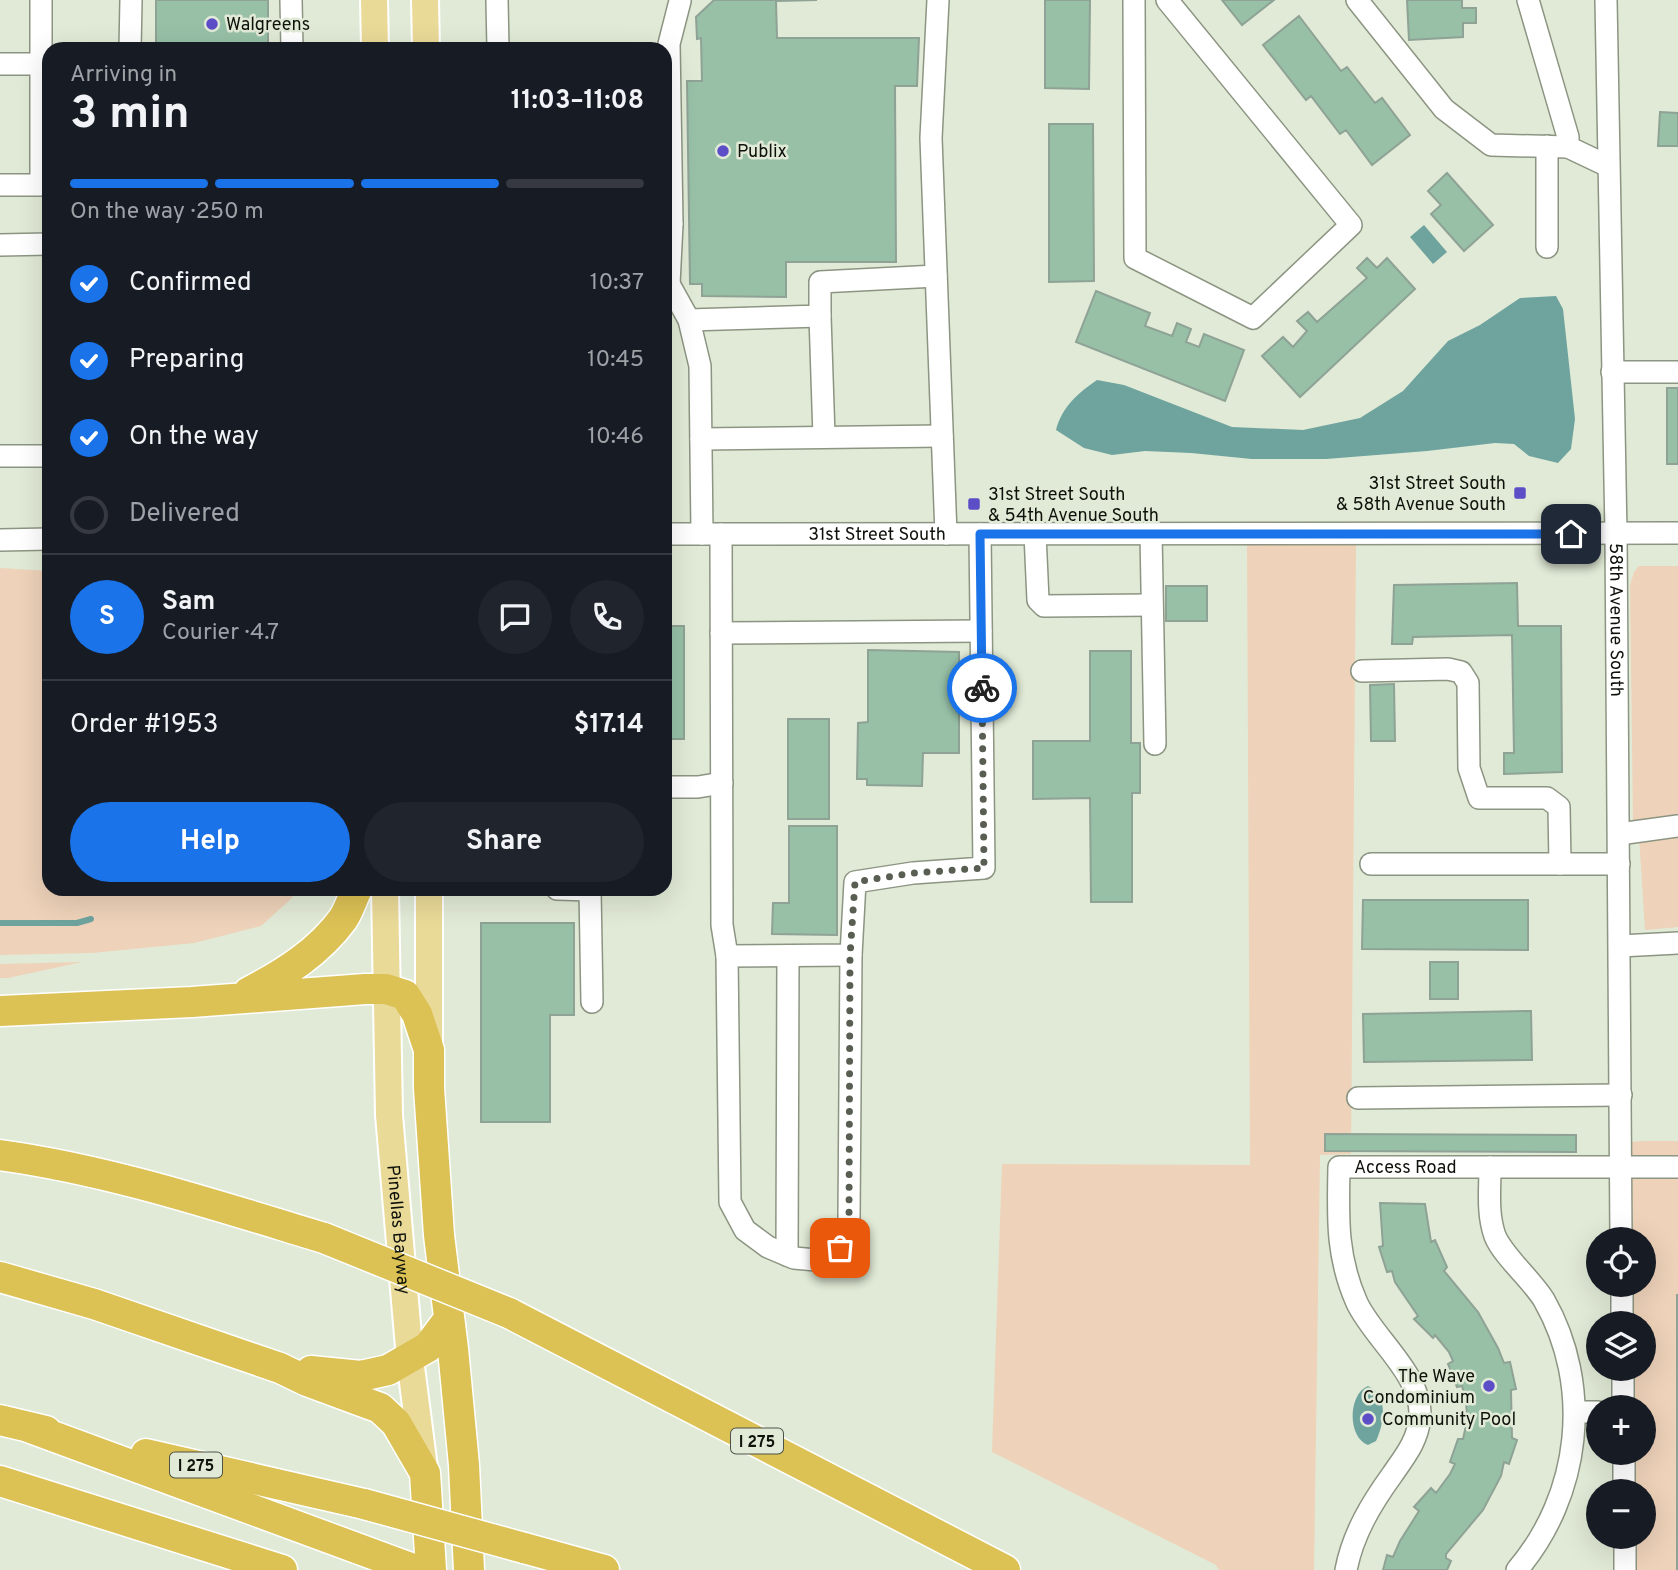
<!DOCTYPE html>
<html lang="en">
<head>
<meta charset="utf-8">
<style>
  body { margin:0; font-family:Overpass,sans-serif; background:#20242c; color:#f1f3f6; height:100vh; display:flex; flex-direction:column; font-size:26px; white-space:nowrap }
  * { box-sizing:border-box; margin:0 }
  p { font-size:23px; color:#9ea1a6 }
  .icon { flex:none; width:38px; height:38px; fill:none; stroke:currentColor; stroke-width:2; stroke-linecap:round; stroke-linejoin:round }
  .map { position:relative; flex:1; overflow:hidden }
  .sheet { position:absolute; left:42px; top:42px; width:630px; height:854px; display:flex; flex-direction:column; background:#171b24; border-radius:21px; box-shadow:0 7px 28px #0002 }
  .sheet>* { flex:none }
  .fabs { position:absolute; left:1586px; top:1227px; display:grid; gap:14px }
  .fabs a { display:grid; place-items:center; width:70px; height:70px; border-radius:50%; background:#171b24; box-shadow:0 7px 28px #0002; font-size:35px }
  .pin { position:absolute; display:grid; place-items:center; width:60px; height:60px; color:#fff; margin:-30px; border-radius:14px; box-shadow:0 4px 10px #0006 }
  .courier { position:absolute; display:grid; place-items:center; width:70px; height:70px; margin:-35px; border:5px solid #1a73e8; border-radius:50%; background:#fff; color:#222; box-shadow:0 2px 9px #0007 }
  .head em { font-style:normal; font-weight:700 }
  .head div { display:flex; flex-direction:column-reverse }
  .head { display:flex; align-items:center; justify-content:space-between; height:119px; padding:0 28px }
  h1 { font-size:46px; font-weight:700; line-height:52px }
  .bar { display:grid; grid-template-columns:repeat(4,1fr); gap:10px 7px; align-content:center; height:84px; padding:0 28px }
  .bar i { height:9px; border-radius:5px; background:#363941 }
  .bar .on { background:#1a73e8 }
  .bar p { grid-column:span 4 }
  .line { display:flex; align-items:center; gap:18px; padding:0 28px; border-top:2px solid #363941 }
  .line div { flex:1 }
  .round { display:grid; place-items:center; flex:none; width:74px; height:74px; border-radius:37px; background:#20242c }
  ol { padding:0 28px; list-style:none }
  li { display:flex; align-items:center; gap:21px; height:77px }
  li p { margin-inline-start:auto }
  li .icon { padding:7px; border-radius:50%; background:#1a73e8; color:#fff; stroke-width:4 }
  li:last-child { color:#9ea1a6 }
  li i { width:38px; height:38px; border:4px solid #363941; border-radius:50% }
  .action { display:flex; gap:14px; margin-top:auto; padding:14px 28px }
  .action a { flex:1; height:80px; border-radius:42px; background:#1a73e8; color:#fff; font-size:28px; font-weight:700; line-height:80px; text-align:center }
  .action a+a { background:#20242c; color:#f1f3f6 }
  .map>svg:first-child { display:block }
  .green { fill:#eed2b9 }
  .water { fill:#6ea39e }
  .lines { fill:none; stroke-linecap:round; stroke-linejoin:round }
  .stream { stroke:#6ea39e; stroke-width:6 }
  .building { fill:#97c0a7; stroke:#8ea295; stroke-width:2 }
  .minor-casing { stroke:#8c9582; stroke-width:24 }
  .major-casing { stroke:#fff; stroke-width:30 }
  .highway-casing { stroke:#fff; stroke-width:33 }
  .minor { stroke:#fff; stroke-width:21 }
  .major { stroke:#eada98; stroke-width:26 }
  .highway { stroke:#dcc154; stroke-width:30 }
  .highway-bridge-casing { stroke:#fff; stroke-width:33; stroke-linecap:butt }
  .highway-bridge { stroke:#dcc154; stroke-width:30 }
  .done { stroke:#585e52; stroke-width:7; stroke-dasharray:0 12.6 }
  .route { stroke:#1a73e8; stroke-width:9 }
  .poi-dot { fill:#5b4ec7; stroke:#e1ead6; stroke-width:2.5 }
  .labels { text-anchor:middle; stroke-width:5; stroke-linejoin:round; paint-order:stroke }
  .shield { fill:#e1ead6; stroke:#4e5348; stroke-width:2 }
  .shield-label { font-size:16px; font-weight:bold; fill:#0f120b }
  .poi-label { font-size:18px; fill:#0f120b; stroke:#e1ead6; text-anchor:start }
  .street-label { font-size:18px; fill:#0f120b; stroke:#e1ead6 }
</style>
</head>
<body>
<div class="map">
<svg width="1678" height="1570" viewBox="0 0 1678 1570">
  <rect width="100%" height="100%" fill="#e1ead6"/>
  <path class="green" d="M1247,544H1356L1351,1154L1320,1155L1314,1570H1219L1216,1565L992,1452L1002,1164L1250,1165Z
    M1639,566H1678V816L1633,822L1630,585L1634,572Z
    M0,568L49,571V889H298L291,899L261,926L194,943L92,953L0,955Z
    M1678,830V927L1645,930L1639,836Z
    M82,962L8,978H0V964Z
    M1642,1141H1678V1157L1632,1158V1142Z
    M1678,1177V1570H1637V1537L1643,1536V1491H1636V1453L1643,1452V1407H1635V1369L1643,1368V1323H1634V1285L1643,1284V1239H1633L1632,1178Z"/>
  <path class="water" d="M1424,225L1447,252L1433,264L1410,237Z
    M1556,296L1563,309L1575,419L1571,449L1558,463L1529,456L1514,444L1495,443L1427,451L1326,459H1252L1191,453L1145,451L1112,455L1084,448L1056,430C1062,407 1078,393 1097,380L1124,385L1232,427L1303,430L1360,418L1403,391L1448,341L1480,325L1520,298Z
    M1368,1386C1389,1395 1384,1424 1376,1441L1368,1445C1347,1437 1348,1394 1368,1386Z"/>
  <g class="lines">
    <path class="stream" d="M0,923H77L91,919"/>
  </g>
  <path class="building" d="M156,0H268V49H156Z
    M714,0H817L776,1L777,38H919L917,86H895L896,262H786V297L702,296V284H690L687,81H702L701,38L697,39L696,17Z
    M1045,0H1090L1089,89L1045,88Z
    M1222,0H1274L1242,25Z
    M1407,0H1462V8H1476V23H1463V37L1409,40Z
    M1299,16L1341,71L1347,67L1375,103L1382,98L1410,135L1372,165L1346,130L1340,134L1311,96L1306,100L1263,45Z
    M1660,112L1678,113V146H1658Z
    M1049,124H1093L1094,281L1049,282Z
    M1447,173L1493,225L1464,251L1431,214L1441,205L1428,191Z
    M1367,258L1377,268L1387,258L1415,289L1300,397L1262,356L1283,337L1293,347L1307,331L1297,321L1308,312L1317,322L1367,278L1357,268Z
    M1096,291L1150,313L1145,326L1172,336L1177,323L1191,329L1186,342L1199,347L1204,334L1244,350L1225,401L1076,342Z
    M1667,388H1678V464H1667Z
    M1517,583L1518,626H1561L1562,772L1504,774V753H1514L1512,635L1413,637L1412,644H1392L1394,585Z
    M1166,586H1207V621H1166Z
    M665,626H684V739H665Z
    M868,650L959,652V753H923L922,786L867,785V779H857L858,723L868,722Z
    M1090,651H1131V743H1140V793H1132V902H1091L1090,798L1033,799V741H1090Z
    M1394,684L1395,741H1371L1370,685Z
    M788,719H829V819H788Z
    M789,826H837V935L772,934L773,903H789Z
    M1363,900H1528V950L1362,949Z
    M481,923H574V1015H550V1122H481Z
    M1430,962H1458V999H1430Z
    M1531,1011L1532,1060L1364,1062L1363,1014Z
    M1325,1134L1576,1135V1152L1325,1151Z
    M1380,1203L1425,1204L1431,1242L1435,1240L1447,1267L1444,1271L1478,1312L1498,1348L1504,1363L1510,1362L1516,1389L1511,1390L1512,1438L1517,1440L1509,1464L1504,1462L1501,1476L1483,1510L1446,1554V1558L1451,1561L1447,1570H1383L1387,1555L1393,1557L1400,1541L1419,1511L1414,1507L1431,1488L1436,1493L1450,1474L1455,1464L1450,1462L1458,1439H1463L1467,1421L1466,1400L1462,1386L1457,1387L1448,1364L1453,1361L1449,1352L1435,1335L1433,1338L1414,1319L1418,1316L1395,1282L1392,1271L1387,1272L1379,1247L1383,1246Z
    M1677,1295H1678V1570H1677Z"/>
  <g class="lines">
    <defs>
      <g id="minor">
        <path d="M291,0L292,49"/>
        <path d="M497,0L498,49"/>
        <path d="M938,0L931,138L946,534"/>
        <path d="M1134,0L1135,258L1253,318L1351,225L1167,0"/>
        <path d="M1357,0L1444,109L1491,145L1568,147V137L1528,0"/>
        <path id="s1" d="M1606,0L1616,534L1621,1239"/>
        <path d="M130,49L131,0"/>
        <path d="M0,64H41V0"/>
        <path d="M1547,146V247"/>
        <path d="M1568,147L1608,166"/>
        <path d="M0,185H41V64"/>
        <path d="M665,224H672L669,284"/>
        <path d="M672,224L669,44L680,1"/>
        <path d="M0,245L49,244"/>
        <path d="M665,284H669L689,320L700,366L702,534"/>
        <path d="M820,316L824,437"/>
        <path d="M689,320L820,316V282L936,276"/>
        <path d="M1612,372H1678"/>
        <path d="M701,439L942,436"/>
        <path d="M0,456H49"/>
        <path id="s2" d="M665,534L1678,533"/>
        <path d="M721,534L722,925L727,956L851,955L855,882L913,873L984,868L980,534"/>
        <path d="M1035,534L1038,600L1044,606L1152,605"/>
        <path d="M1151,534L1155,744"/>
        <path d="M0,540L49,539"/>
        <path d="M721,633L981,631"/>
        <path d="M1362,671L1448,669L1461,672L1468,683L1469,768L1479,798H1547L1559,807L1560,864"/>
        <path d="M665,787H698L722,783"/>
        <path d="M1619,834L1678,826"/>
        <path d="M1371,864H1619"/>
        <path d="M557,889L590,890L592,1002"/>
        <path d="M1620,946L1678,943"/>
        <path d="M727,956L730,1202L745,1230L768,1247L794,1258L816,1260L840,1248L847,1237L849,1218L851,955"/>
        <path d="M1358,1098L1621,1095"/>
        <path d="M1490,1167C1490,1190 1487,1214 1495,1236C1503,1256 1532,1280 1544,1300C1593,1386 1581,1495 1517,1570"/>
        <path d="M787,1255L788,956"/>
        <path d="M1622,1284V1323"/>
        <path d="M1623,1368V1407"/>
        <path d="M1575,1412H1598"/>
        <path d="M1624,1452V1491"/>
        <path d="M1625,1536V1570"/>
        <path id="s3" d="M1346,1570C1353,1534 1371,1504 1392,1475C1405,1456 1417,1442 1420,1418C1423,1375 1374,1339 1357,1303C1336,1256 1338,1217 1339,1167H1678"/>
      </g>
      <g id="major">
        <path d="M374,0L375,49"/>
        <path d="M425,0L426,49"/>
        <path id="s4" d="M385,889L389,1115L410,1359L424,1468"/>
        <path d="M429,889V1041"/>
      </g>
      <path id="highway" d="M249,992C284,974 319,952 343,919C349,910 352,899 357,889
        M0,1011L192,1002L365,989H386L405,995L417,1014L429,1050V1088L439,1235L453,1349L464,1465L469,1570
        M0,1155C110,1170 218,1206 324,1238
        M0,1277L94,1304L280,1368L307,1381L380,1408L396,1423L425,1473L431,1570
        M509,1313L1005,1570
        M311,1371L361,1376L388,1370L428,1347L449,1319
        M0,1420L46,1431
        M28,1427L416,1570
        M146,1454L364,1504
        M0,1481L282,1570
        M524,1548L604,1570"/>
    </defs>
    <use href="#minor" class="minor-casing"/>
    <use href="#major" class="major-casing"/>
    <use href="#highway" class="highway-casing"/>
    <use href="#minor" class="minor"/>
    <use href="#major" class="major"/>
    <use href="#highway" class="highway"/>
    <defs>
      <path id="highway-bridge" d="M324,1238L509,1313
        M364,1504L524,1548"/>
    </defs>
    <use href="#highway-bridge" class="highway-bridge-casing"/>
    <use href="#highway-bridge" class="highway-bridge"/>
  </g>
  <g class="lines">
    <path class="done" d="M840,1248L847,1237L849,1218L850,956L855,882L913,873L984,868L982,688"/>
    <path class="route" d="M982,688L980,534H1571"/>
  </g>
  <g class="poi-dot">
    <circle cx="212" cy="24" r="7"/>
    <circle cx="723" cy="151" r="7"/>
    <rect x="1513" y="486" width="14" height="14" rx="3.5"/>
    <rect x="967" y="497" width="14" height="14" rx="3.5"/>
    <circle cx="1489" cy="1386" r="7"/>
    <circle cx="1368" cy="1419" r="7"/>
  </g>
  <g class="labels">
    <g class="shield">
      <rect x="731" y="1428.5" width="52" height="25" rx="5"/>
      <rect x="170" y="1452.5" width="52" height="25" rx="5"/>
    </g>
    <g class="shield-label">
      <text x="757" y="1447">I 275</text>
      <text x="196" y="1471">I 275</text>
    </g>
    <g class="poi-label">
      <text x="226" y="30">Walgreens</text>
      <text x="737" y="157">Publix</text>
      <text x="1506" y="489" text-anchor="end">31st Street South<tspan x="1506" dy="21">&amp; 58th Avenue South</tspan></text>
      <text x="988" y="500">31st Street South<tspan x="988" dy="21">&amp; 54th Avenue South</tspan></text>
      <text x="1475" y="1382" text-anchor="end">The Wave<tspan x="1475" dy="21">Condominium</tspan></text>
      <text x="1382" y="1425">Community Pool</text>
    </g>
    <g class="street-label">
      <text dy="6" stroke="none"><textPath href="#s2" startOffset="212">31st Street South</textPath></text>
      <text dy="6" stroke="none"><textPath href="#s1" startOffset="620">58th Avenue South</textPath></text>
      <text dy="6" stroke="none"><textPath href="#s3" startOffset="509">Access Road</textPath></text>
      <text dy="6" stroke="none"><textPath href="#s4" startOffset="341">Pinellas Bayway</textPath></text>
    </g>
  </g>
</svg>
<div class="fabs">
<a><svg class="icon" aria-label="locate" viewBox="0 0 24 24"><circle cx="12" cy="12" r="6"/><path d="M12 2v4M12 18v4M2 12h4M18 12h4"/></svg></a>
<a><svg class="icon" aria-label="layers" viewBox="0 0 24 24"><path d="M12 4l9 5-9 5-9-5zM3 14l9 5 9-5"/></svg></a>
<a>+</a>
<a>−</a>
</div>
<div class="pin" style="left:840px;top:1248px;background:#ea580c"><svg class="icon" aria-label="bag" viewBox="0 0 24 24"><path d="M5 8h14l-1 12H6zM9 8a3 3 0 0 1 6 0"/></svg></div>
<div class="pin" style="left:1571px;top:534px;background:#1f2937"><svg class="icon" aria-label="home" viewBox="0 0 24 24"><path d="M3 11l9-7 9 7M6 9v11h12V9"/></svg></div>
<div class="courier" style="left:982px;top:688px"><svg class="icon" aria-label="bike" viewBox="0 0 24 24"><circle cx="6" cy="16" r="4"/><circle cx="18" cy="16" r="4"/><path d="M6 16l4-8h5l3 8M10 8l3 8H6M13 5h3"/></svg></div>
<section class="sheet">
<div class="head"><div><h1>3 min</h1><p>Arriving in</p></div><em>11:03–11:08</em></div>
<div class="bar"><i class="on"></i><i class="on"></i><i class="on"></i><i></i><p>On the way · 250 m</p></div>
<ol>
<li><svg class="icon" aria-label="check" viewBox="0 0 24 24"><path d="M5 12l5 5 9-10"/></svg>Confirmed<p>10:37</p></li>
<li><svg class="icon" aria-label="check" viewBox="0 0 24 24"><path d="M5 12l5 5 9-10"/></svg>Preparing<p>10:45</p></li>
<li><svg class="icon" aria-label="check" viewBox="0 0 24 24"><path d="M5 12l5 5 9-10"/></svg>On the way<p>10:46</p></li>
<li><i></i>Delivered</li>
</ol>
<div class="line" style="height:126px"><b class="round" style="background:#1a73e8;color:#fff">S</b><div><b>Sam</b><p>Courier · 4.7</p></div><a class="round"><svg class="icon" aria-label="chat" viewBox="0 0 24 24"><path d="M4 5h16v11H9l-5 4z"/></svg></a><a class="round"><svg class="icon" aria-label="phone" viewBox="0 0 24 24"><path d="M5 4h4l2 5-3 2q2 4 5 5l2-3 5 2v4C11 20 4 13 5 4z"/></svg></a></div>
<div class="line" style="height:91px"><div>Order #1953</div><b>$17.14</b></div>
<div class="action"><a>Help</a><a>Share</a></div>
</section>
</div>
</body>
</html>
